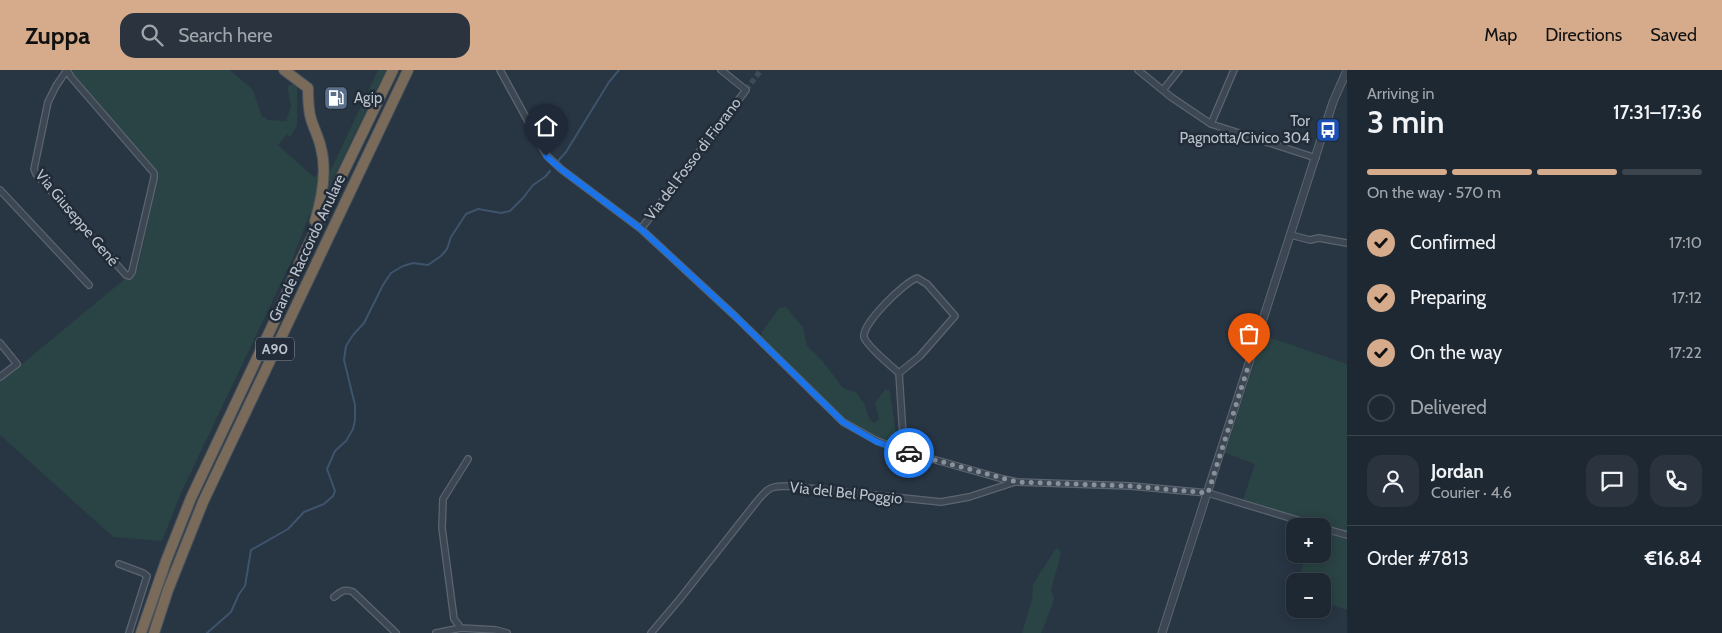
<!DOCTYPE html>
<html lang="en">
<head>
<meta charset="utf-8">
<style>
  body { margin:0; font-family:Cabin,sans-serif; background:#2b343e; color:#f1f3f6; height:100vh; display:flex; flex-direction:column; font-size:19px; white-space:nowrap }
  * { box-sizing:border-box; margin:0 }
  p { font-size:16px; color:#a1a6ac }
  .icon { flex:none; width:28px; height:28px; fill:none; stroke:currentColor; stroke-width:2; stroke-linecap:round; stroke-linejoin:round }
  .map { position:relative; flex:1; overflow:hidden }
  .side { display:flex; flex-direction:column; background:#1e2832; width:375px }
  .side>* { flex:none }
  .tools { position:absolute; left:1286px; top:448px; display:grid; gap:10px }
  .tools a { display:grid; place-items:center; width:45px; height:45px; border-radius:10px; background:#1e2832; box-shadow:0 2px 12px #0003,0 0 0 1px #3c444d; font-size:25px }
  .pin { position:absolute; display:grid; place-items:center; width:42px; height:42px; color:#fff; margin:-51px -21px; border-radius:50% 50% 50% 0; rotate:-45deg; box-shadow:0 0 5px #0007 }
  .pin .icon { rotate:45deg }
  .courier { position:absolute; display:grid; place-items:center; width:50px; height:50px; margin:-25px; border:4px solid #1a73e8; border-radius:50%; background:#fff; color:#222; box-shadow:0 1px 6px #0007 }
  .overview em { font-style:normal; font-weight:600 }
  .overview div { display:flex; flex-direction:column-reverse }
  .overview { display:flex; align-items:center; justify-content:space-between; height:85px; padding:0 20px }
  h1 { font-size:32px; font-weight:600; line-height:38px }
  .bar { display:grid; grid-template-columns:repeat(4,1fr); gap:8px 5px; align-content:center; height:60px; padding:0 20px }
  .bar i { height:6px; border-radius:4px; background:#3c444d }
  .bar .on { background:#d6ab8b }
  .bar p { grid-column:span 4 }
  .line { display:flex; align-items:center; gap:12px; padding:0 20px; border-top:1px solid #3c444d }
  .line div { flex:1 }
  .round { display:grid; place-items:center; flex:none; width:52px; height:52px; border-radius:15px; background:#2b343e }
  ol { padding:0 20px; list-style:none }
  li { display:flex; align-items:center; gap:15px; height:55px }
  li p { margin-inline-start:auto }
  li .icon { padding:5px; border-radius:50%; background:#d6ab8b; color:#111; stroke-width:4 }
  li:last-child { color:#a1a6ac }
  li i { width:28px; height:28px; border:2px solid #3c444d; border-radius:50% }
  header { display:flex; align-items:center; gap:30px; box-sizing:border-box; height:70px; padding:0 25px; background:#d6ab8b; color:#111 }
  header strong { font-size:24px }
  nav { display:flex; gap:28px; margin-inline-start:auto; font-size:18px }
  .search { width:350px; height:45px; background:#2b343e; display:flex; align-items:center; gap:12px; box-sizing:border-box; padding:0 18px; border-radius:15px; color:#a1a6ac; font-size:19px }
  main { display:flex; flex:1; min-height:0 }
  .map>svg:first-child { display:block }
  .green { fill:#2a4344 }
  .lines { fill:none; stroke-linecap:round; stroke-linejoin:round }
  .stream { stroke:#3e546c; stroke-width:2 }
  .minor-tunnel { stroke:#3e4a58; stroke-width:5.5; stroke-dasharray:5.5 3; stroke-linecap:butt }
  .minor-casing { stroke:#5b6570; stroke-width:8 }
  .tertiary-casing { stroke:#5b6570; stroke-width:9 }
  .motorway-casing { stroke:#47525d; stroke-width:12 }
  .minor { stroke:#3c4753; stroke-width:5.5 }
  .tertiary { stroke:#3c4753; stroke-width:7 }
  .motorway { stroke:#796a59; stroke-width:10 }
  .done { stroke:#87919c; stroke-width:5; stroke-dasharray:0 9 }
  .route { stroke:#1a73e8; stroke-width:6 }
  .labels { text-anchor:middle; stroke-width:5; stroke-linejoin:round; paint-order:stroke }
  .shield { fill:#212c38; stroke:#8c95a0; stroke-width:1 }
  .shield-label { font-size:14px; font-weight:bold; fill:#bac2cc }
  .poi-label { font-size:15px; fill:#bac2cc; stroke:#212c38; text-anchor:start }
  .street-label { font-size:15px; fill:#bac2cc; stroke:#212c38 }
</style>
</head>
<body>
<header>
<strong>Zuppa</strong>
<div class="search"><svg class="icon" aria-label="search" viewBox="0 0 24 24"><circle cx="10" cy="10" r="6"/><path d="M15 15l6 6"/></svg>Search here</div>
<nav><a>Map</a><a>Directions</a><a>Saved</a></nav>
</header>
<main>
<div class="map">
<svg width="1347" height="563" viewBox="0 0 1347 563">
  <rect width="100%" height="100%" fill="#283543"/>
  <path class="green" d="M73,0H230L253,20L262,47H266V50L286,51L291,36L288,20V16L293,14L297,17V56L290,67L287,64L278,75L314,107L319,104L320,131L309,146L293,188L181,423L162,471L113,467L0,365V309L22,294L138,198L158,105L72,2Z
    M378,0H386L324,127L326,110Z
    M786,237L803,257L807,276L824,293L843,318L856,322L865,335L869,348L874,353L879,349L875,333L885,319L890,321L897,371L896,374C863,378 785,292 761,268L762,262L779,238Z
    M1263,265L1347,294V461L1243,430L1255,394L1225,383Z
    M1323,461L1347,469V540L1323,532L1322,511H1299L1305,484H1322Z
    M1056,478L1059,479L1061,484L1051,520L1054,527L1053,533L1043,559L1041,563H1022L1032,529L1033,514Z"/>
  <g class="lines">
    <path class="stream" d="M558,91L566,82L609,12L619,0
      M207,563L231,542L239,524L245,516L251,480L288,459L304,442L324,434L333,426L335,421L327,399L335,381L346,371L353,359L355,350V335L344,290L346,276L353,265L364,253L383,215L391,203L403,196L413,193L428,195L441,186L447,179L451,167L466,144L478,139L501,143L510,141L523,128L533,115L545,107L550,101"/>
    <path class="minor-tunnel" d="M746,20L761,0"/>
    <defs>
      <path id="minor" d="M67,0L71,7L154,103V108L132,202L129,206L126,205L36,104L34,99L48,32L56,16Z
        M500,0L547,86L561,99L641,159L736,247L843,352L877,371L904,381L1003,409L1017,412L1131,416L1208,423L1317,456
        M1138,0L1171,27L1211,54L1316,88
        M1163,20L1179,0
        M1211,54L1234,0
        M0,120L89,215
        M641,159L746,20L721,0
        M1291,165L1310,170L1319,168L1347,173
        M0,273L17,294L0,307
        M899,303L920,286L955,246L927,214L917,208C905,212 862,253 864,267C866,275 892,297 899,303L904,381
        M1322,458L1347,465
        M119,494L143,503L147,506L129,563
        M334,527C341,522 344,518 353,522L396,563
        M461,558L496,560L507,563
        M436,563L461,558L454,549L442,458L443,429L468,389
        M651,563L679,530L758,430C769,417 771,416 789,416L941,432L969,427L1015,412"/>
      <path id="tertiary" d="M1162,563L1333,32L1347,0"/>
      <path id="motorway" d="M284,0L308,18C308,28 308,39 311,49C314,59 319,68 321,78C327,101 322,128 315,151
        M141,563L166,491L191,428L275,250L300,192L393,0
        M154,563L168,520L203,432L408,0"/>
    </defs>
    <use href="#minor" class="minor-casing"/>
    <use href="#tertiary" class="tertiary-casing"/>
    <use href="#motorway" class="motorway-casing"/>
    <use href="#minor" class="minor"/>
    <use href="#tertiary" class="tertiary"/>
    <use href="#motorway" class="motorway"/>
  </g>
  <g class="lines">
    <path class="done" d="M909,383L1017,412L1131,416L1208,423L1249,294"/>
    <path class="route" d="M546,86L561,99L641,159L736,247L843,352L877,372L909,383"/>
  </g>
  <defs>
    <symbol id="fuel-square" viewBox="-11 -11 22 22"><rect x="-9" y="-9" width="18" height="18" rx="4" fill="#5c6f8a" stroke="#212c38"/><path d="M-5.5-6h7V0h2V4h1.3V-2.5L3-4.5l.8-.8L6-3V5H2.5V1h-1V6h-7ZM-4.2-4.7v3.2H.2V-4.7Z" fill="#fff"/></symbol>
    <symbol id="bus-square" viewBox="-11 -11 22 22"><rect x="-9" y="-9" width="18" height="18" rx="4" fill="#1a4fb4" stroke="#212c38"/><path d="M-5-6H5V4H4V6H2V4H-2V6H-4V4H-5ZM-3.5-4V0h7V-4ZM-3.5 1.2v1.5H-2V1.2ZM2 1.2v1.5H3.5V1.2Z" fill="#fff"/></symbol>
  </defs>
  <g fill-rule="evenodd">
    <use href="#fuel-square" x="322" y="14" width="28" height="28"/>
    <use href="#bus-square" x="1314" y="46" width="28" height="28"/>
  </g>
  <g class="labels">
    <rect class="shield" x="256" y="267.5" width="38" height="23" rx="4"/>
    <g class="shield-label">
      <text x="275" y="284">A90</text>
    </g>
    <g class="poi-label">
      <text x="354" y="33">Agip</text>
      <text x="1310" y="56" text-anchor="end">Tor<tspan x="1310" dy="17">Pagnotta/Civico 304</tspan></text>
    </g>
    <g class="street-label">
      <text transform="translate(693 89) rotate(-53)" y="5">Via del Fosso di Fiorano</text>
      <text transform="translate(77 148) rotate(50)" y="5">Via Giuseppe Gené</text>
      <text transform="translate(307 178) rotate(-65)" y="5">Grande Raccordo Anulare</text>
      <text transform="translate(846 423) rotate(6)" y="5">Via del Bel Poggio</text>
    </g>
  </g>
</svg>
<div class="tools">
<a>+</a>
<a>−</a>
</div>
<div class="pin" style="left:1249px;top:294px;background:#ea580c"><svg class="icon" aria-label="bag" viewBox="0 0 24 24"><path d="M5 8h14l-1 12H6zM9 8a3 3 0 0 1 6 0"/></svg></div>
<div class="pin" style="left:546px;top:86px;background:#1f2937"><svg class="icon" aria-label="home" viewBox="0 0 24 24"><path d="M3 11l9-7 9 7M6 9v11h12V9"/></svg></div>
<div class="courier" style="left:909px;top:383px"><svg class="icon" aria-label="car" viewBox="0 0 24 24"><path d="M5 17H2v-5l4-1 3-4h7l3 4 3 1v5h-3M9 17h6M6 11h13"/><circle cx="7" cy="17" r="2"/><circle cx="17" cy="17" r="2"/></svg></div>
</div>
<section class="side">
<div class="overview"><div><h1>3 min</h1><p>Arriving in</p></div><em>17:31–17:36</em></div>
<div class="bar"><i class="on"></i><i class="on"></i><i class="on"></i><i></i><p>On the way · 570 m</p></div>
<ol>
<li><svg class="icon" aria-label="check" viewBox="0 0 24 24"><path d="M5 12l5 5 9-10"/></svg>Confirmed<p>17:10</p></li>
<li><svg class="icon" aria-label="check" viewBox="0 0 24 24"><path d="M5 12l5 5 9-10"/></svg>Preparing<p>17:12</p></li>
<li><svg class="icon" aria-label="check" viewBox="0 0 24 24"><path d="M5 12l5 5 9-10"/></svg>On the way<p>17:22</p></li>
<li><i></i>Delivered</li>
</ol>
<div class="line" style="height:90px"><a class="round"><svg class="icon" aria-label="person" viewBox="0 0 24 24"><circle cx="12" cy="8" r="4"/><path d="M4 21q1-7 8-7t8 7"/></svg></a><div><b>Jordan</b><p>Courier · 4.6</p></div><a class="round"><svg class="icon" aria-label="chat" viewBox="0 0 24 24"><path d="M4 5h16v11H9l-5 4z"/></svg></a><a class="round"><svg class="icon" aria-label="phone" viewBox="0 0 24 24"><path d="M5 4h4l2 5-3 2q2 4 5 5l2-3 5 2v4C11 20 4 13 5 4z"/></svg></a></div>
<div class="line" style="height:65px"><div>Order #7813</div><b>€16.84</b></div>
</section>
</main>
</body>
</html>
